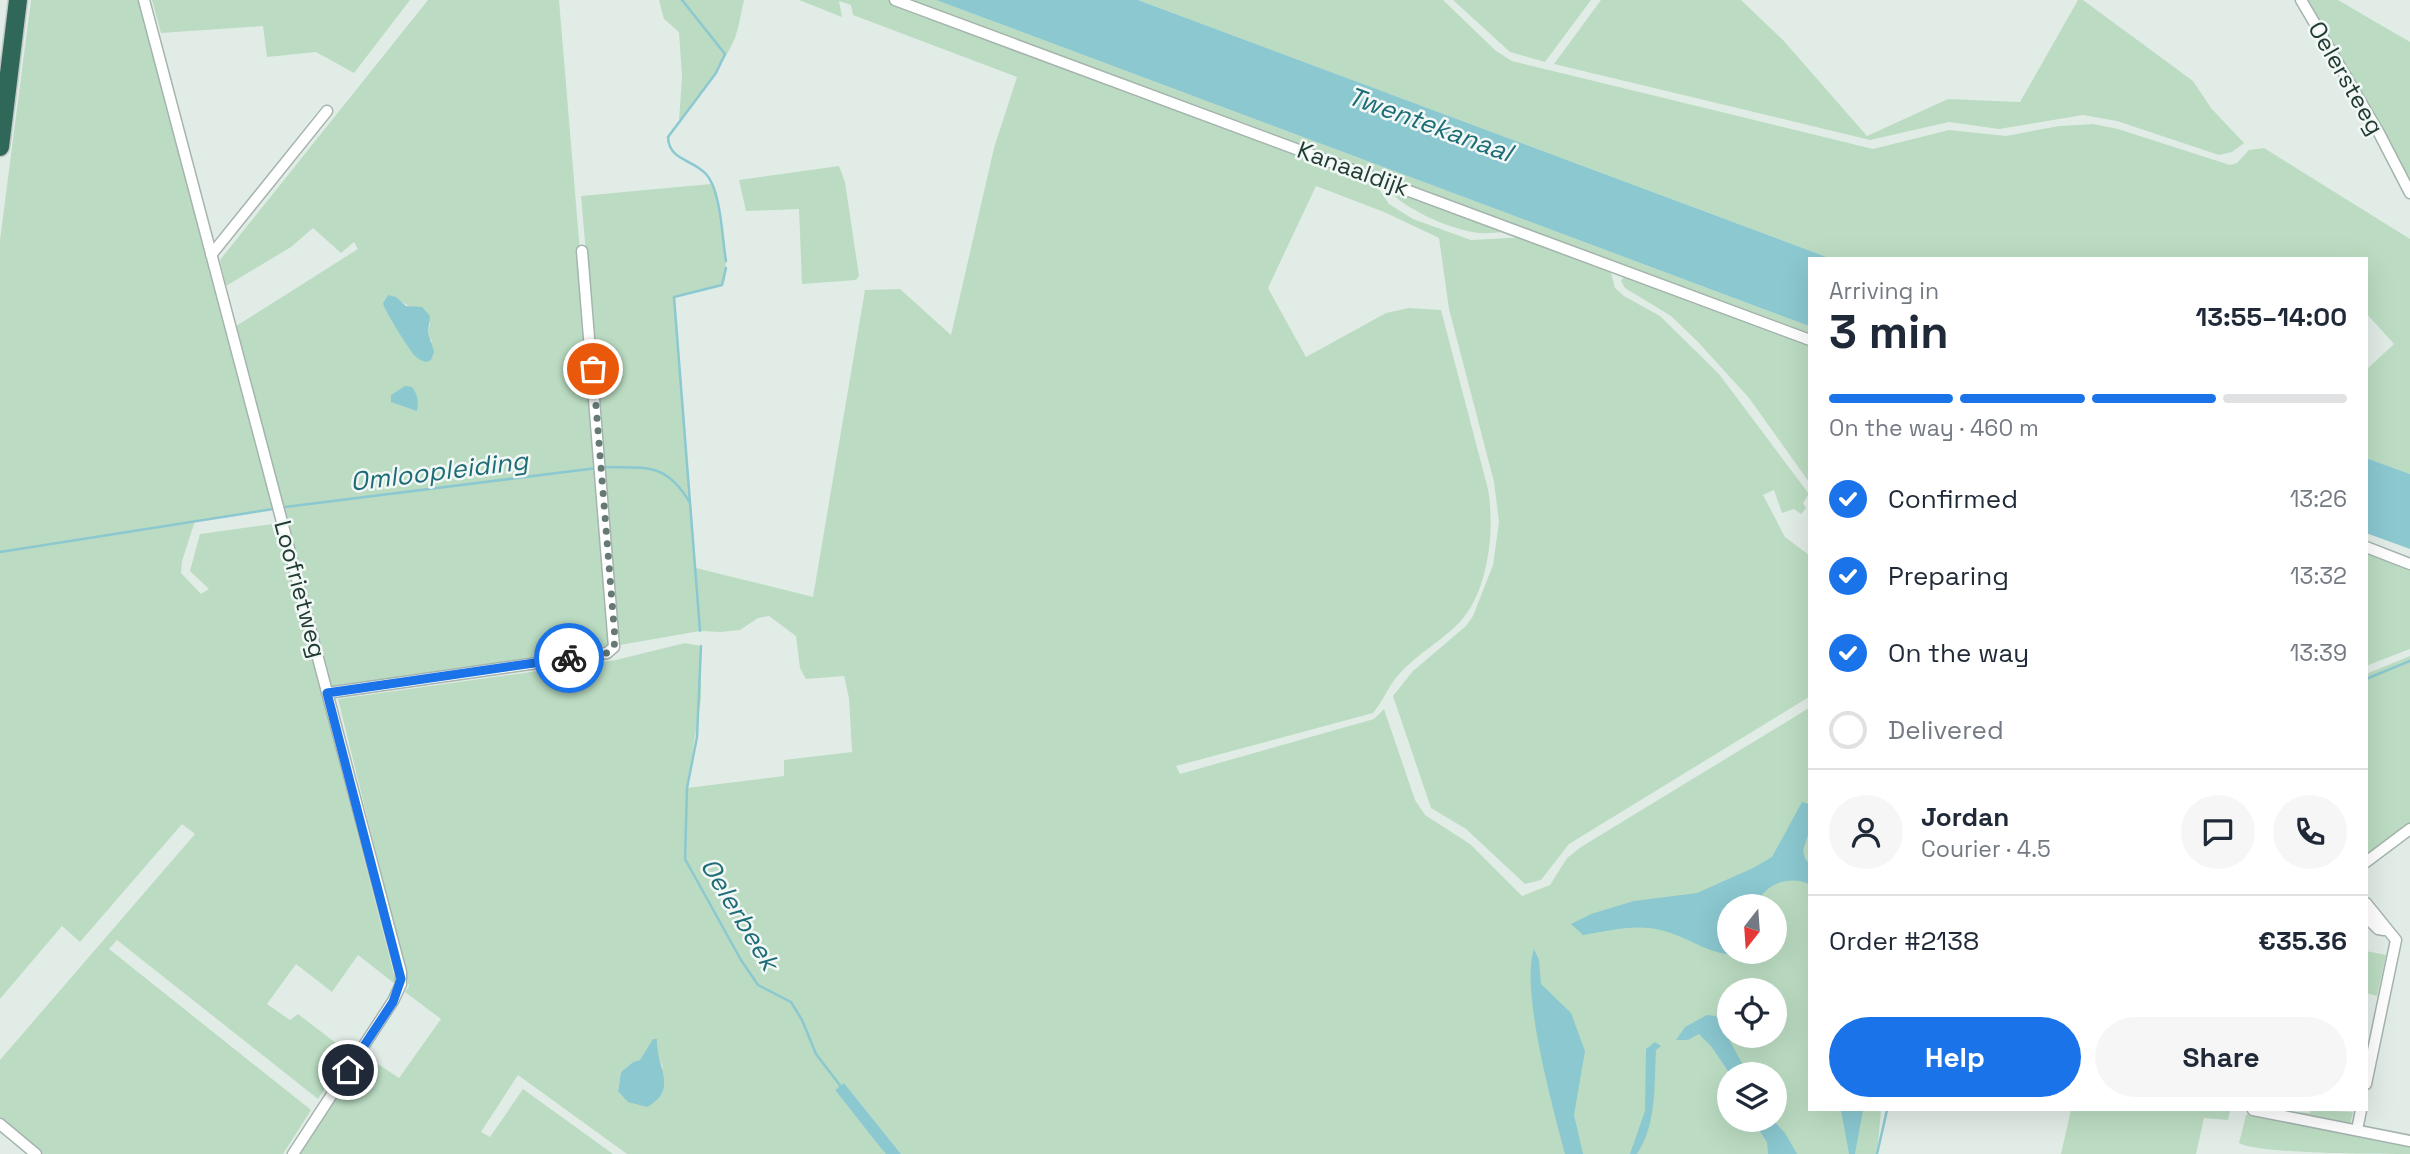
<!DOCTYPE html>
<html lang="en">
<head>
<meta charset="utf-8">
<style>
  body { margin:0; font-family:"Space Grotesk",sans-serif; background:#f6f6f7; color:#1f2937; height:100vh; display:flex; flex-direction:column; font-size:26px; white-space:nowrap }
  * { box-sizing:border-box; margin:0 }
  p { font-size:23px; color:#747a83 }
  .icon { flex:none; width:38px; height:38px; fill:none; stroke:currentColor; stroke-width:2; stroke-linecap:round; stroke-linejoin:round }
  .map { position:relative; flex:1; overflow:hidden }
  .sheet { position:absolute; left:1808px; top:257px; width:560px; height:854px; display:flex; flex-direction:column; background:#fff; border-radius:0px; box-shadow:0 7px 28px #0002 }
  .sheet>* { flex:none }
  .needle { width:46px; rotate:197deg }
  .buttons { position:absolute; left:1717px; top:894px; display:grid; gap:14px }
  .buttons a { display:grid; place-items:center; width:70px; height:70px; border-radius:50%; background:#fff; box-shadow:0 7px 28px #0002; font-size:35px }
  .pin { position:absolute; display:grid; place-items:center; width:60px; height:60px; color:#fff; margin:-30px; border:4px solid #fff; border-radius:50%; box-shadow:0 2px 7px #0007 }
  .courier { position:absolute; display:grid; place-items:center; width:70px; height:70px; margin:-35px; border:5px solid #1a73e8; border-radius:50%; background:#fff; color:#222; box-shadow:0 2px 9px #0007 }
  .overview em { font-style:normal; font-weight:700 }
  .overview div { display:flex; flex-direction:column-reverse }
  .overview { display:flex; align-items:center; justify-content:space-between; height:119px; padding:0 21px }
  h1 { font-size:46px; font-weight:700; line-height:52px }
  .bar { display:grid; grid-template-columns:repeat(4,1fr); gap:10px 7px; align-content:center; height:84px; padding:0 21px }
  .bar i { height:9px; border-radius:5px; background:#e0e1e3 }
  .bar .on { background:#1a73e8 }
  .bar p { grid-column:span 4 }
  .line { display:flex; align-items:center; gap:18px; padding:0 21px; border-top:2px solid #e0e1e3 }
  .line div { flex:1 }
  .round { display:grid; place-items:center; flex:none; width:74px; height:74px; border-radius:37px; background:#f6f6f7 }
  ol { padding:0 21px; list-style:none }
  li { display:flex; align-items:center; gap:21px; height:77px }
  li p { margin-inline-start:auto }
  li .icon { padding:7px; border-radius:50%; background:#1a73e8; color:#fff; stroke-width:4 }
  li:last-child { color:#747a83 }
  li i { width:38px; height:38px; border:4px solid #e0e1e3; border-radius:50% }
  .action { display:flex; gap:14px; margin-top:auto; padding:14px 21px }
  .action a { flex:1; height:80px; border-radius:42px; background:#1a73e8; color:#fff; font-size:28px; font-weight:700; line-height:80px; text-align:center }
  .action a+a { background:#f6f6f7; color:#1f2937 }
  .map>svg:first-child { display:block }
  .green { fill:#bbdcc2; fill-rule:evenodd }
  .water { fill:#8bc8d0 }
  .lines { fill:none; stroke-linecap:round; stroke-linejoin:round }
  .stream { stroke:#8bc8d0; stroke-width:2.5 }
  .minor-casing { stroke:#a5b4ae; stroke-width:13 }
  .motorway-casing { stroke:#c1c8c6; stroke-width:21 }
  .minor { stroke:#fff; stroke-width:10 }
  .motorway { stroke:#2f6859; stroke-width:18 }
  .done { stroke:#657a73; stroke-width:7; stroke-dasharray:0 12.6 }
  .route { stroke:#1a73e8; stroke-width:9 }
  .labels { text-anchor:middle; stroke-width:5; stroke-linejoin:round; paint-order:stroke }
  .street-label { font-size:24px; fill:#223c34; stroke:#f2f8f5 }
  .water-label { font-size:26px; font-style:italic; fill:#1e6c77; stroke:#f2f8f5 }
</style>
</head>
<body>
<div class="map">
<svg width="2410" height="1154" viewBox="0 0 2410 1154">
  <rect width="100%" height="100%" fill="#e2ece7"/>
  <path class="green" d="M31,0H140L273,509L195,521L182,561L181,573L201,594L209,589L190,571L200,534L273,524L278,528L396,982L395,984L358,955L332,992L296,964L267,1004L290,1020L298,1014L349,1053L318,1099L117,940L109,949L311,1110L283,1154H41L0,1119V1060L195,834L182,824L80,942L62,926L0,999V240Z
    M152,0H410L354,73L316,52L267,57L263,26L161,33Z
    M428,0H559L598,468L610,649L329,689L236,326L358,249L354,242L341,253L313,228L291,247L226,286L220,260ZM388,295L409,306L430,324L428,332L432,342L404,336L383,303Z
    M659,0H744C741,13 739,26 735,38C722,69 698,94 679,121L682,77L679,32L664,19Z
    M799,0H889L1372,179L1389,204L1413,219L1471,240L1527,237L1610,269L1615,288L1624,296L1660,316L1719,374L1809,494L1803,503L1806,508L1801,514L1794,509L1782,513L1774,490L1763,495L1785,537L1809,555V697L1569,844L1541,880L1525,884L1466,829L1431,808L1393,696L1413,671L1466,626L1473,616L1493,565L1499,522L1494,482L1449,309L1439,238L1384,212L1316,186L1268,288L1306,357L1386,313L1409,308L1441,310L1488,489C1495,529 1489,592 1459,623C1441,641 1418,654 1401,672C1389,684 1384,700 1373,713L1176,766L1180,774L1374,719L1384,709L1415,800L1425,815L1470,844L1522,896L1550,885L1567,858L1581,847L1809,708L1810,1110H1881L1877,1154H901L844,1083L835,1090L886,1154H627L518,1075L481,1132L490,1137L523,1089L613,1154H299L363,1054L399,1078L441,1019L405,992L409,986L338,699L616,660L685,643L701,646V698L687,788L784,776V760L852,752L849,698L844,676L806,679L800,668L796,636L769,616L758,618L740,630L721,632L700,631L620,645L581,196L711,184L715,192L726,260L725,280C714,293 690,290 674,297L696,568L813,597L865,290L900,289L951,335L994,148L1017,77L853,15L851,5L839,1L842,17ZM1729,906H1774V952H1729ZM1729,990H1774V1036H1729ZM657,1039L656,1049L663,1068L618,1090L621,1072L633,1062L640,1060ZM1729,1074H1774V1120H1729Z
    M910,0H936L1809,326V335Z
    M1138,0H1443L1496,51L1512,61L1873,149L1949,130L2006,136L2059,126L2093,124L2118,129L2230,165L2237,163L2249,150L2264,148L2410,239V474L2366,458V370L2394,344L2366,313V259H1832Z
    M1453,0H1591L1545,62L1510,52Z
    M1601,0H1741L1783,40L1867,136L1948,99L2020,102L2078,0H2083L2193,81L2211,108L2244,143L2232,152L2219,155L2117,121L2083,115L1999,129L1949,122L1870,140L1554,64Z
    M2306,0H2338L2410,42V186L2388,141Z
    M839,166L845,182L859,276L856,280L802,284L799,209L746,211L739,180Z
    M1383,183L1512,231C1501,232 1489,234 1479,233C1451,230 1397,207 1383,183Z
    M1626,274L1809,343V482L1749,398L1698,342L1671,316L1625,288L1621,281Z
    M2366,550L2410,567V649L2366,666Z
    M2410,656V823L2366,857V674Z
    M2366,951L2386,955L2377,996L2366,993Z
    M2071,1110H2225L2230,1111L2228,1120L2204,1118L2196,1154H2061Z
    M2272,1110L2310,1113L2311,1110L2353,1112L2350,1125Z
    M2252,1112L2410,1145V1154C2379,1154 2257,1154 2239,1143L2246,1115Z"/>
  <path class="water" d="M936,0H1138L1832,259H1810L1809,326Z
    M388,295L396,297L406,306L422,307L430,316L428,332L434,352L431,360L426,362C422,361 419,359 416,357C411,353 383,308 383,303Z
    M405,386L412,387C418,396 419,400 417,411L391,402V395Z
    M2366,458L2410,474V549L2366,533Z
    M1802,802L1809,804V832L1803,850L1805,859L1809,863V884C1788,875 1764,884 1756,906H1729V952H1737L1736,955C1710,955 1688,937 1664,931C1636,923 1611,931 1583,935L1571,924L1591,914L1634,901L1697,893L1753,868L1772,857Z
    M1534,949L1539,960L1541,984L1571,1013L1585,1051L1574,1115L1583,1154H1565C1553,1108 1520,990 1534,949Z
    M1707,1015L1716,1016L1748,1074H1730L1711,1046L1699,1034L1688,1040H1676L1685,1027Z
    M653,1039H657C655,1065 680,1089 647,1107L628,1102L618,1091L621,1072L633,1062L640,1060Z
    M1655,1042L1661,1046L1656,1050C1654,1085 1657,1124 1637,1154H1630L1645,1111L1646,1049Z
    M844,1083L901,1154H886L880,1147L835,1090Z
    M1841,1110H1863L1855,1154H1849Z
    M1752,1120H1773L1785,1133L1797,1154H1768L1767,1142Z"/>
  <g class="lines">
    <path class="stream" d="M682,0L725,54L716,73L668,137C669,161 693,159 706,174C721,190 722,238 726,261
      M604,467C646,468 666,462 690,503
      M285,507L597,468
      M0,552L273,509
      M700,631L674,297L722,285L726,268
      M701,646L697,737L687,788L685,859L741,960L758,985L791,1002L802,1020L816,1054L842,1088
      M2366,679L2410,661
      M1877,1154L1887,1110"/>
    <defs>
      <path id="minor" d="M144,0L401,972V984L393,1001L293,1154
        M895,0L1810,340
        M2301,0L2379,133L2410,193
        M211,255L327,111
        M2366,547L2410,564
        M327,693L607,653L614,647L582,251
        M2366,862L2410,829
        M2366,903L2396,940L2366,1084
        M2366,917L2378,929L2384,930
        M2253,1110L2410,1141
        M0,1124L36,1154
        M2357,1130L2361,1110"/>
      <path id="motorway" d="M0,147L18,0"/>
    </defs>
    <use href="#minor" class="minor-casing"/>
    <use href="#motorway" class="motorway-casing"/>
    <use href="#minor" class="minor"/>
    <use href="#motorway" class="motorway"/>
  </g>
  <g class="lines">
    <path class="done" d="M569,658L607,653L614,647L615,639L593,369"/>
    <path class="route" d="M348,1070L393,1002L401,979L327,693L569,658"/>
  </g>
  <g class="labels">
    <g class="street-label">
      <text transform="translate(2346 78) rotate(60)" y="8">Oelersteeg</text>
      <text transform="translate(1353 169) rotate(20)" y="8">Kanaaldijk</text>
      <text transform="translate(300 589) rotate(75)" y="8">Loofrietweg</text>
    </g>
    <g class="water-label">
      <text transform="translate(1430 124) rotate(20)" y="9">Twentekanaal</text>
      <text transform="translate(439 471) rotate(-7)" y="9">Omloopleiding</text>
      <text transform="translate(740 914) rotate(59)" y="9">Oelerbeek</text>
    </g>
  </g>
</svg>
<div class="buttons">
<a><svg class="needle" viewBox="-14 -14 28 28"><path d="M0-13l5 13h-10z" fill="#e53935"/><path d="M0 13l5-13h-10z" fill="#747a83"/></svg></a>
<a><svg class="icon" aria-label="locate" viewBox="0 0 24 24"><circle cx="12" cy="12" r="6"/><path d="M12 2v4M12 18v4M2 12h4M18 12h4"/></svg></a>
<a><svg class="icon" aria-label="layers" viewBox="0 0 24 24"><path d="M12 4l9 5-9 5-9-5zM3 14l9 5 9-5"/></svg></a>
</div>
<div class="pin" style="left:593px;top:369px;background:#ea580c"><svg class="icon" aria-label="bag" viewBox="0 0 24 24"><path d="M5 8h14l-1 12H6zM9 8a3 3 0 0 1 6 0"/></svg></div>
<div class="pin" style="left:348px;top:1070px;background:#1f2937"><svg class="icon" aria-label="home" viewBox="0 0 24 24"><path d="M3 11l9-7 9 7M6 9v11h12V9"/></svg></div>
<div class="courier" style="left:569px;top:658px"><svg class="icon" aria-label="bike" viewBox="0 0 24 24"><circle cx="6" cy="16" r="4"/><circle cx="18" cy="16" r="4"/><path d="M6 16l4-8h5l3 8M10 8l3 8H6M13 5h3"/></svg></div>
<section class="sheet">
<div class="overview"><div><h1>3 min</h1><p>Arriving in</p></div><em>13:55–14:00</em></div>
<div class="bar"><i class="on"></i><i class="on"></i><i class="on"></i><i></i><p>On the way · 460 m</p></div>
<ol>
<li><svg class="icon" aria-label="check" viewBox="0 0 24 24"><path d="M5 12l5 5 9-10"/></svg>Confirmed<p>13:26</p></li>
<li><svg class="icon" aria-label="check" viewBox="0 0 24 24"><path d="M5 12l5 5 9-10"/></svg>Preparing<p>13:32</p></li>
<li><svg class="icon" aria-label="check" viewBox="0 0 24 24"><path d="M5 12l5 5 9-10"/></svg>On the way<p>13:39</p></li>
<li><i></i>Delivered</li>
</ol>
<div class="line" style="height:126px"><a class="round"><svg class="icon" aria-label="person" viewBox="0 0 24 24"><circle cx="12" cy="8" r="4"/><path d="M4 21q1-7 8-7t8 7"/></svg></a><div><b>Jordan</b><p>Courier · 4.5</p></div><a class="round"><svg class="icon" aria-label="chat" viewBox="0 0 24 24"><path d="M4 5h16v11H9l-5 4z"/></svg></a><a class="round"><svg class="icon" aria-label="phone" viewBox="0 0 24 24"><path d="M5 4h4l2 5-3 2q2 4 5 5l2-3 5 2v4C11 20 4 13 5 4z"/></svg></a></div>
<div class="line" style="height:91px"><div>Order #2138</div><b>€35.36</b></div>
<div class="action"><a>Help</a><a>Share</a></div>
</section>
</div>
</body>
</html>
